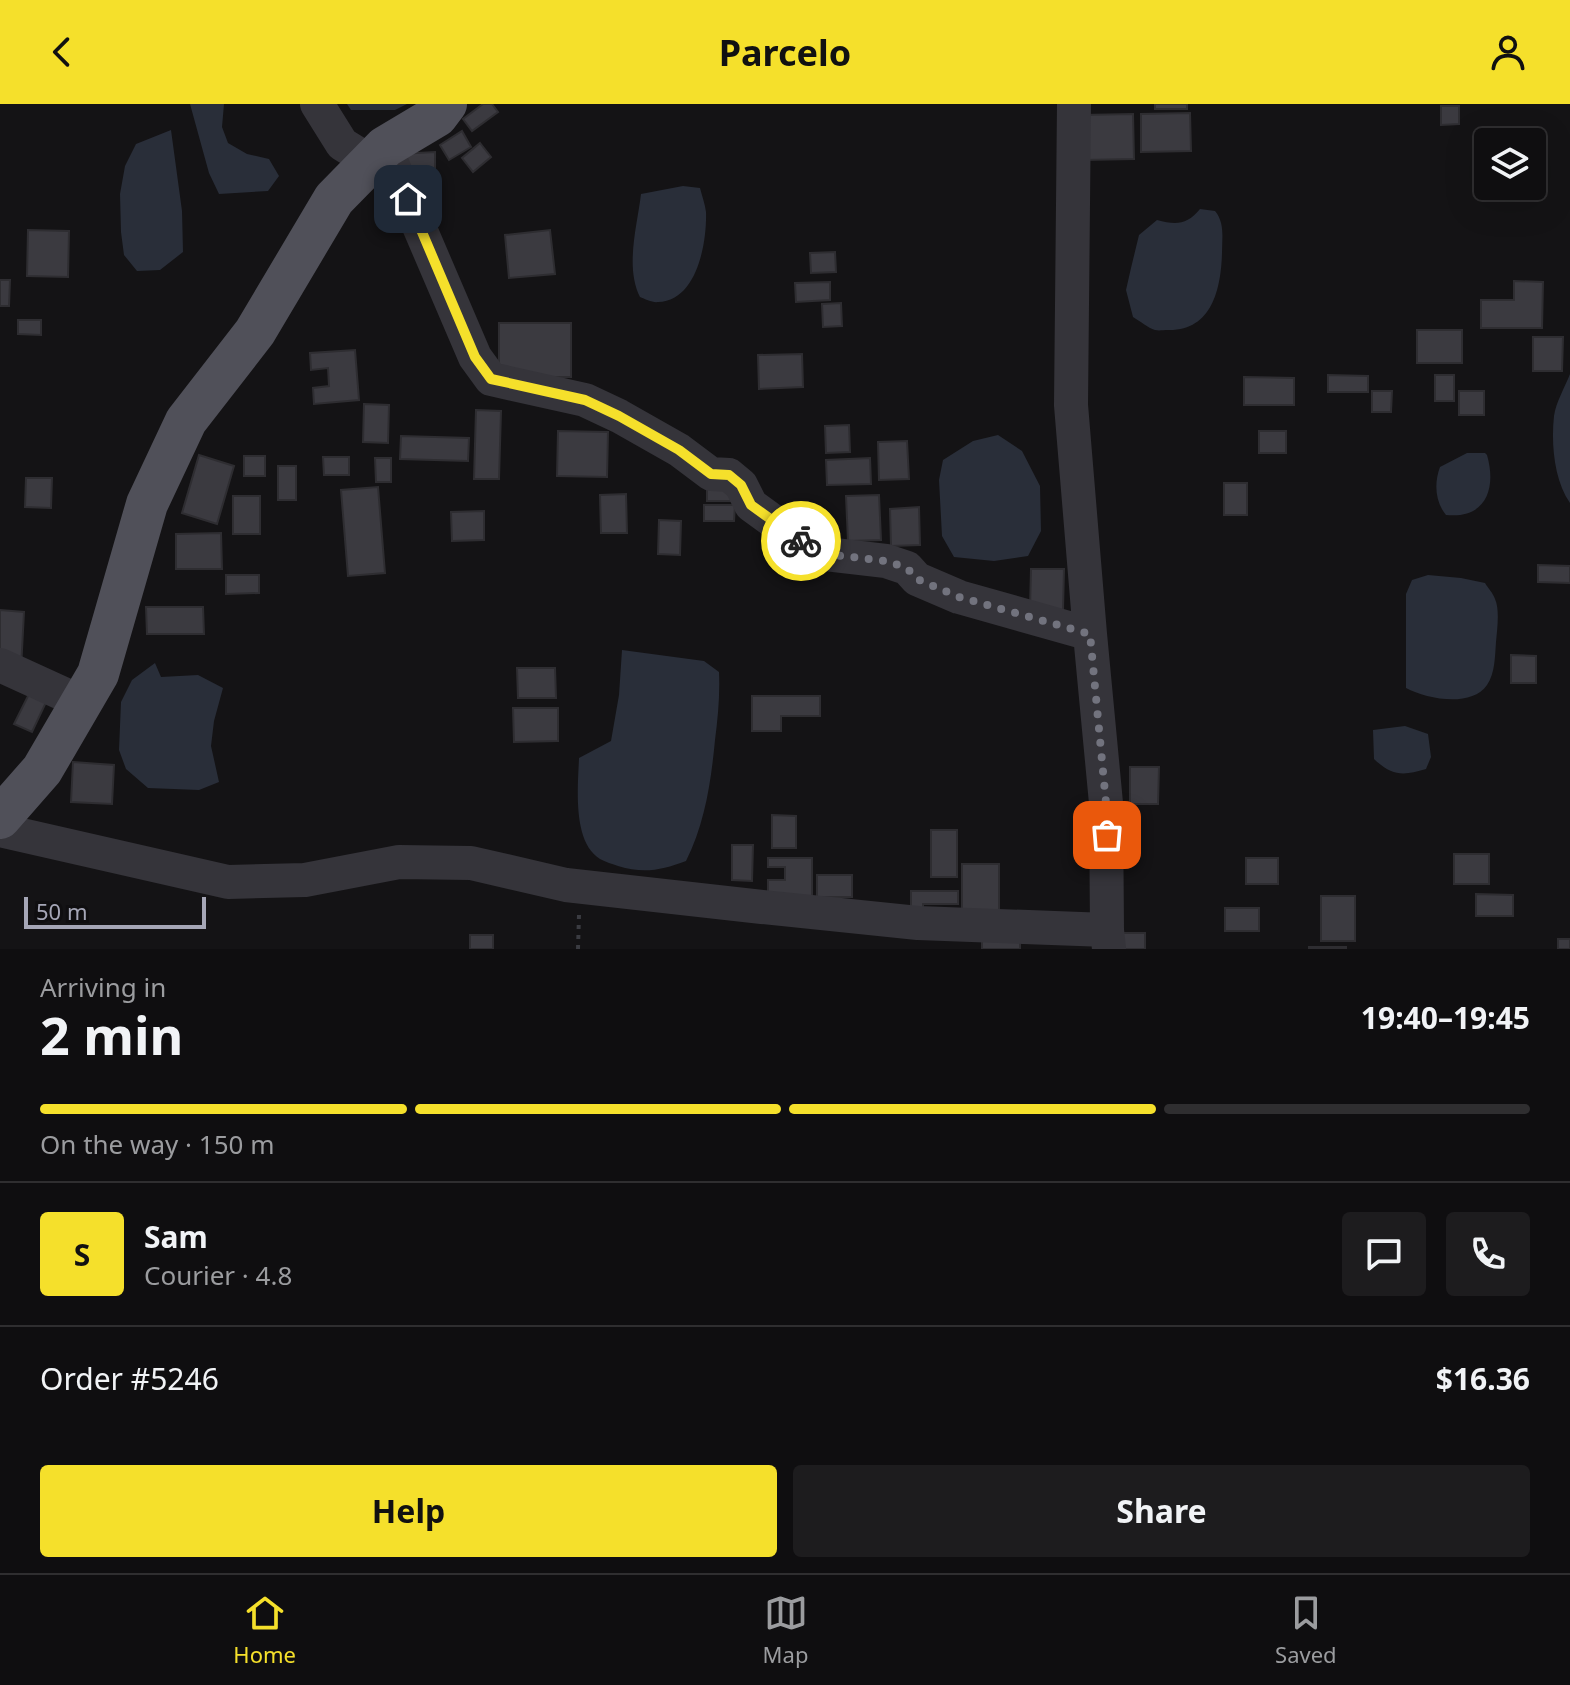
<!DOCTYPE html>
<html lang="en">
<head>
<meta charset="utf-8">
<style>
  body { margin:0; font-family:"Noto Sans",sans-serif; background:#1d1c1e; color:#f1f3f6; height:100vh; display:flex; flex-direction:column; font-size:30px; white-space:nowrap }
  * { box-sizing:border-box; margin:0 }
  p { font-size:26px; color:#9b9c9f }
  .icon { flex:none; width:44px; height:44px; fill:none; stroke:currentColor; stroke-width:2; stroke-linecap:round; stroke-linejoin:round }
  .map { position:relative; height:845px; overflow:hidden }
  .panel { display:flex; flex-direction:column; background:#0f0e10; flex:1 }
  .panel>* { flex:none }
  .buttons { position:absolute; left:1474px; top:24px; display:grid; gap:16px }
  .buttons a { display:grid; place-items:center; width:72px; height:72px; border-radius:8px; background:#0f0e10; box-shadow:0 8px 32px #0002,0 0 0 2px #2f2e30; font-size:40px }
  .scale { position:absolute; left:24px; bottom:20px; width:182px; box-sizing:border-box; padding-left:8px; border:4px solid #a5a6b6; border-top:0; font-size:22px; line-height:28px; white-space:nowrap; color:#a5a6b6; -webkit-text-stroke:6px #0f0e10; paint-order:stroke }
  .pin { position:absolute; display:grid; place-items:center; width:68px; height:68px; color:#fff; margin:-34px; border-radius:16px; box-shadow:0 4px 12px #0006 }
  .courier { position:absolute; display:grid; place-items:center; width:80px; height:80px; margin:-40px; border:6px solid #f5e02b; border-radius:50%; background:#fff; color:#222; box-shadow:0 2px 10px #0007 }
  .summary em { font-style:normal; font-weight:700 }
  .summary div { display:flex; flex-direction:column-reverse }
  .summary { display:flex; align-items:center; justify-content:space-between; height:136px; padding:0 40px }
  h1 { font-size:52px; font-weight:700; line-height:60px }
  .bar { display:grid; grid-template-columns:repeat(4,1fr); gap:12px 8px; align-content:center; height:96px; padding:0 40px }
  .bar i { height:10px; border-radius:6px; background:#2f2e30 }
  .bar .current { background:#f5e02b }
  .bar p { grid-column:span 4 }
  .line { display:flex; align-items:center; gap:20px; padding:0 40px; border-top:2px solid #2f2e30 }
  .line div { flex:1 }
  .round { display:grid; place-items:center; flex:none; width:84px; height:84px; border-radius:8px; background:#1d1c1e }
  .cta { display:flex; gap:16px; margin-top:auto; padding:16px 40px }
  .cta a { flex:1; height:92px; border-radius:8px; background:#f5e02b; color:#111; font-size:32px; font-weight:700; line-height:92px; text-align:center }
  .cta a+a { background:#1d1c1e; color:#f1f3f6 }
  header { display:flex; justify-content:space-between; align-items:center; height:104px; padding:0 40px; background:#f5e02b; color:#111; font-size:36px; font-weight:700 }
  .menu { display:flex; justify-content:space-around; align-items:center; height:112px; border-top:2px solid #2f2e30; background:#0f0e10; font-size:22px; color:#9b9c9f }
  .menu a { display:grid; justify-items:center; gap:4px }
  .menu .current { color:#f5e02b }
  .map>svg:first-child { display:block }
  .water { fill:#292e39 }
  .building { fill:#3b3a40; stroke:#2e2d31; stroke-width:2 }
  .lines { fill:none; stroke-linecap:round; stroke-linejoin:round }
  .path { stroke:#3a3b41; stroke-width:4; stroke-dasharray:4 6; stroke-linecap:butt }
  .minor { stroke:#35343a; stroke-width:34 }
  .major { stroke:#505059; stroke-width:42 }
  .done { stroke:#72737e; stroke-width:8; stroke-dasharray:0 14.4 }
  .route { stroke:#f5e02b; stroke-width:10 }
</style>
</head>
<body>
<header><svg class="icon" aria-label="back" viewBox="0 0 24 24"><path d="M15 5l-7 7 7 7"/></svg>Parcelo<svg class="icon" aria-label="person" viewBox="0 0 24 24"><circle cx="12" cy="8" r="4"/><path d="M4 21q1-7 8-7t8 7"/></svg></header>
<div class="map">
<svg width="1570" height="845" viewBox="0 0 1570 845">
  <rect width="100%" height="100%" fill="#141315"/>
  <path class="water" d="M190,0H224L222,23L228,39L247,50L269,55L279,72L268,87L219,90L209,69Z
    M347,0H407L395,6H351Z
    M171,26L182,107L183,148L160,166L137,167L124,151L121,128L120,90L125,62L136,40Z
    M683,82L700,84C702,92 705,100 706,108C707,139 697,197 658,198C653,199 645,195 640,193C625,163 637,123 641,90Z
    M1200,105L1215,107C1225,119 1222,134 1222,149C1221,185 1212,227 1168,226C1163,226 1159,227 1155,226C1148,224 1140,217 1133,213L1126,186L1131,164L1139,131L1157,116C1176,121 1187,121 1200,105Z
    M1570,270V399C1554,376 1551,340 1554,312C1556,298 1565,283 1570,270Z
    M998,331L1022,347L1040,382L1041,427L1028,452L994,457L954,453L942,432L939,376L943,356L973,337Z
    M1467,349H1485L1487,351C1497,386 1485,415 1446,411C1435,398 1434,379 1440,363Z
    M1428,471L1461,474L1485,479C1488,484 1493,489 1495,495C1500,506 1497,526 1496,538C1495,552 1495,570 1487,581C1471,604 1427,595 1406,584V490L1412,476Z
    M622,546L704,557L719,568C720,591 718,613 715,636C711,678 705,719 686,757C662,766 644,770 618,762C613,760 605,758 600,755C572,738 578,682 579,654L611,637L619,591Z
    M155,559L161,573L198,571L223,584L214,617L211,642L219,678L199,686L148,684L126,665L119,646L121,598L132,576Z
    M1405,622L1428,630L1431,653L1426,665C1403,672 1392,672 1374,655L1373,626Z"/>
  <path class="building" d="M483,0H492L498,8L472,27L463,15Z
    M1155,0H1187V5H1155Z
    M1441,2H1459V20L1441,21Z
    M1190,9L1191,47L1141,48V10Z
    M1133,10L1134,55L1083,56L1082,11Z
    M462,27L471,43L449,56L440,41Z
    M480,39L491,53L473,68L462,54Z
    M435,48V66L400,68L399,50Z
    M28,126L69,127L68,173L27,172Z
    M550,126L555,170L509,174L505,131Z
    M835,148L836,168L811,169L810,149Z
    M0,176H10L9,202H0Z
    M1514,177L1543,178L1542,224H1481V196H1514Z
    M830,178V196L796,198L795,179Z
    M841,199L842,222L823,223L822,200Z
    M18,216H41V231L18,230Z
    M499,219H571V273H499Z
    M1417,226H1462V259H1417Z
    M1533,233H1563L1562,267H1533Z
    M355,246L359,296L314,300L313,284L329,282L328,264L311,266L310,249Z
    M802,250L803,283L759,285L758,251Z
    M1328,271L1368,272V288H1328Z
    M1435,271H1454V297H1435Z
    M1244,273L1294,274V301H1244Z
    M1372,287H1392L1391,308H1372Z
    M1459,287H1484V311H1459Z
    M364,300L389,301L388,339L363,338Z
    M476,306L501,307L499,375H474Z
    M849,321L850,348L826,349L825,322Z
    M558,327L608,328L607,373L557,372Z
    M1259,327H1286V349H1259Z
    M401,332L469,334L468,357L400,355Z
    M907,337L909,375L879,376L878,338Z
    M199,351L234,362L217,420L182,409Z
    M244,352H265V372H244Z
    M323,353H349V371H324Z
    M375,354H391V378H376Z
    M870,354L871,380L827,381L826,356Z
    M278,362H296V396H278Z
    M26,374H52L51,404L25,403Z
    M707,378H735V397H707Z
    M1224,379H1247V411H1224Z
    M378,383L385,469L348,472L341,386Z
    M626,390L627,429H601L600,391Z
    M879,391L881,436L848,437L846,392Z
    M233,392H260V430H233Z
    M704,401H735L734,417H704Z
    M919,403L920,441L891,442L890,405Z
    M484,407V436L452,437L451,408Z
    M659,416L681,417L680,451L658,450Z
    M221,429L222,465H176V430Z
    M1538,461L1570,462V479L1538,478Z
    M1031,465H1064L1063,506L1030,505Z
    M226,471H259V489L226,490Z
    M146,503H203L204,530H147Z
    M0,506L24,508L21,565L0,556Z
    M1511,551L1536,552V579H1511Z
    M517,564H555L556,594H518Z
    M31,586L48,594L32,628L14,620Z
    M752,592H820V612H781V627H752Z
    M513,604H558V637L514,638Z
    M73,658L114,661L112,700L71,698Z
    M1130,663H1159L1158,700H1130Z
    M772,711L796,712V744H772Z
    M931,726H957V773H931Z
    M732,741H753L752,777L732,776Z
    M1454,750H1489V780H1454Z
    M768,754H812V793H768V776H785V763H768Z
    M1246,754H1278V780H1246Z
    M962,760H999V812H962Z
    M817,771H852V793H817Z
    M911,787H958V800H923V808H911Z
    M1476,790L1513,791V812H1476Z
    M1321,792H1355V837H1321Z
    M1225,804H1259V827H1225Z
    M982,828H1020V845H982Z
    M1116,829H1145V845H1116Z
    M470,831H493V845H470Z
    M1558,835H1570V845H1558Z
    M1309,843H1346V845H1309Z"/>
  <g class="lines">
    <path class="path" d="M578,845L579,811"/>
    <path class="minor" d="M317,0L342,40L371,58
      M1074,0L1071,301L1090,530L1106,699L1107,826L1109,845
      M385,43L475,253L491,275L585,296L619,312L679,346L711,370L729,371L741,381L751,401L817,449L886,457L907,464L917,475L959,493L1090,530
      M0,561L81,598
      M0,726L228,778L305,776L399,758L471,759L566,781L762,803L918,819L1107,826"/>
    <path class="major" d="M0,714L42,666L98,570L147,400L186,317L255,228L334,95L385,43L437,12L446,0"/>
  </g>
  <g class="lines">
    <path class="done" d="M801,437L817,449L886,457L907,464L917,475L959,493L1090,530L1106,699L1107,731"/>
    <path class="route" d="M408,95L475,253L491,275L585,296L619,312L679,346L711,370L729,371L741,381L751,401L801,437"/>
  </g>
</svg>
<div class="buttons">
<a><svg class="icon" aria-label="layers" viewBox="0 0 24 24"><path d="M12 4l9 5-9 5-9-5zM3 14l9 5 9-5"/></svg></a>
</div>
<div class="scale">50 m</div>
<div class="pin" style="left:1107px;top:731px;background:#ea580c"><svg class="icon" aria-label="bag" viewBox="0 0 24 24"><path d="M5 8h14l-1 12H6zM9 8a3 3 0 0 1 6 0"/></svg></div>
<div class="pin" style="left:408px;top:95px;background:#1f2937"><svg class="icon" aria-label="home" viewBox="0 0 24 24"><path d="M3 11l9-7 9 7M6 9v11h12V9"/></svg></div>
<div class="courier" style="left:801px;top:437px"><svg class="icon" aria-label="bike" viewBox="0 0 24 24"><circle cx="6" cy="16" r="4"/><circle cx="18" cy="16" r="4"/><path d="M6 16l4-8h5l3 8M10 8l3 8H6M13 5h3"/></svg></div>
</div>
<section class="panel">
<div class="summary"><div><h1>2 min</h1><p>Arriving in</p></div><em>19:40–19:45</em></div>
<div class="bar"><i class="current"></i><i class="current"></i><i class="current"></i><i></i><p>On the way · 150 m</p></div>
<div class="line" style="height:144px"><b class="round" style="background:#f5e02b;color:#111">S</b><div><b>Sam</b><p>Courier · 4.8</p></div><a class="round"><svg class="icon" aria-label="chat" viewBox="0 0 24 24"><path d="M4 5h16v11H9l-5 4z"/></svg></a><a class="round"><svg class="icon" aria-label="phone" viewBox="0 0 24 24"><path d="M5 4h4l2 5-3 2q2 4 5 5l2-3 5 2v4C11 20 4 13 5 4z"/></svg></a></div>
<div class="line" style="height:104px"><div>Order #5246</div><b>$16.36</b></div>
<div class="cta"><a>Help</a><a>Share</a></div>
</section>
<nav class="menu">
<a class="current"><svg class="icon" aria-label="home" viewBox="0 0 24 24"><path d="M3 11l9-7 9 7M6 9v11h12V9"/></svg>Home</a>
<a><svg class="icon" aria-label="map" viewBox="0 0 24 24"><path d="M3 6l6-2 6 2 6-2v14l-6 2-6-2-6 2zM9 4v14M15 6v14"/></svg>Map</a>
<a><svg class="icon" aria-label="saved" viewBox="0 0 24 24"><path d="M7 4h10v16l-5-4-5 4z"/></svg>Saved</a>
</nav>
</body>
</html>
